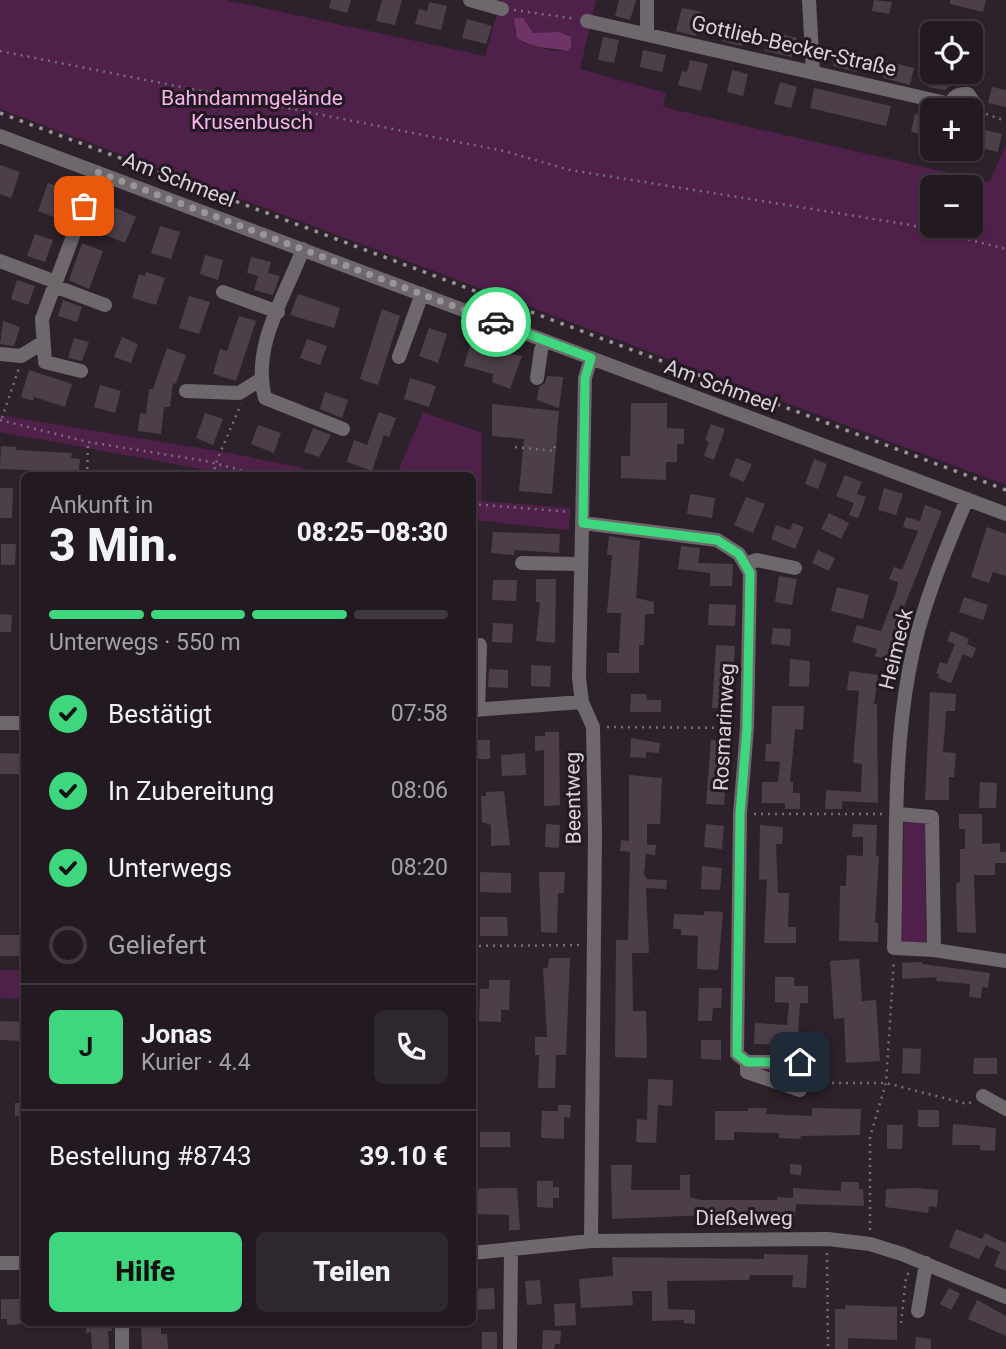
<!DOCTYPE html>
<html lang="de">
<head>
<meta charset="utf-8">
<style>
  body { margin:0; font-family:Roboto,sans-serif; background:#2e272d; color:#f1f3f6; height:100vh; display:flex; flex-direction:column; font-size:26px; white-space:nowrap }
  * { box-sizing:border-box; margin:0 }
  p { font-size:23px; color:#a2a1a5 }
  .icon { flex:none; width:38px; height:38px; fill:none; stroke:currentColor; stroke-width:2; stroke-linecap:round; stroke-linejoin:round }
  .map { position:relative; flex:1; overflow:hidden }
  .sheet { position:absolute; left:21px; top:472px; width:455px; height:854px; display:flex; flex-direction:column; background:#221a20; border-radius:10px; box-shadow:0 2px 5px #0004,0 0 0 2px #3f383e }
  .sheet>* { flex:none }
  .fabs { position:absolute; left:920px; top:21px; display:grid; gap:14px }
  .fabs a { display:grid; place-items:center; width:63px; height:63px; border-radius:10px; background:#221a20; box-shadow:0 2px 5px #0004,0 0 0 2px #3f383e; font-size:35px }
  .pin { position:absolute; display:grid; place-items:center; width:60px; height:60px; color:#fff; margin:-30px; border-radius:14px; box-shadow:0 4px 10px #0006 }
  .courier { position:absolute; display:grid; place-items:center; width:70px; height:70px; margin:-35px; border:5px solid #3fd77d; border-radius:50%; background:#fff; color:#222; box-shadow:0 2px 9px #0007 }
  .overview em { font-style:normal; font-weight:800 }
  .overview div { display:flex; flex-direction:column-reverse }
  .overview { display:flex; align-items:center; justify-content:space-between; height:119px; padding:0 28px }
  h1 { font-size:46px; font-weight:800; line-height:52px }
  .bar { display:grid; grid-template-columns:repeat(4,1fr); gap:10px 7px; align-content:center; height:84px; padding:0 28px }
  .bar i { height:9px; border-radius:5px; background:#3f383e }
  .bar .current { background:#3fd77d }
  .bar p { grid-column:span 4 }
  .line { display:flex; align-items:center; gap:18px; padding:0 28px; border-top:2px solid #3f383e }
  .line div { flex:1 }
  .round { display:grid; place-items:center; flex:none; width:74px; height:74px; border-radius:10px; background:#2e272d }
  ol { padding:0 28px; list-style:none }
  li { display:flex; align-items:center; gap:21px; height:77px }
  li p { margin-inline-start:auto }
  li .icon { padding:7px; border-radius:50%; background:#3fd77d; color:#111; stroke-width:4 }
  li:last-child { color:#a2a1a5 }
  li i { width:38px; height:38px; border:4px solid #3f383e; border-radius:50% }
  .primary-button { display:flex; gap:14px; margin-top:auto; padding:14px 28px }
  .primary-button a { flex:1; height:80px; border-radius:10px; background:#3fd77d; color:#111; font-size:28px; font-weight:800; line-height:80px; text-align:center }
  .primary-button a+a { background:#2e272d; color:#f1f3f6 }
  .map>svg:first-child { display:block }
  .green { fill:#4f2049; fill-rule:evenodd }
  .water { fill:#6f3467 }
  .building { fill:#4c3f49 }
  .lines { fill:none; stroke-linecap:round; stroke-linejoin:round }
  .path { stroke:#776e75; stroke-width:2.5; stroke-dasharray:2 5; stroke-linecap:butt }
  .minor { stroke:#6e686d; stroke-width:14 }
  .rail { stroke:#9c949b; stroke-width:3.5; stroke-dasharray:3.5 7; stroke-linecap:butt }
  .done { stroke:#9d949b; stroke-width:7; stroke-dasharray:0 12.6 }
  .route { stroke:#3fd77d; stroke-width:9 }
  .labels { text-anchor:middle; stroke-width:6; stroke-linejoin:round; paint-order:stroke }
  .street-label { font-size:21px; fill:#d9d2d8; stroke:#231922 }
  .park-label { font-size:21px; fill:#f9b3ed; stroke:#231922 }
</style>
</head>
<body>
<div class="map">
<svg width="1006" height="1349" viewBox="0 0 1006 1349">
  <rect width="100%" height="100%" fill="#2d222b"/>
  <path class="green" d="M0,0H226L485,56L501,0H596L580,69L666,93L663,107L989,182L1006,145V485L0,109ZM524,22L533,33H562L564,51H552L523,42L514,29ZM933,187H971V226H933Z
    M423,412L482,433L481,501L570,508L569,530L473,520L472,476H396Z
    M0,415L230,453L341,476H239L0,432Z
    M904,820L925,821L926,942L901,943Z
    M0,970H24V999L0,998Z
    M747,1062H800V1090L747,1072Z"/>
  <path class="water" d="M514,18H523L533,33L559,32L571,37V47L567,51C552,48 531,48 517,38Z"/>
  <path class="building" d="M331,0H351L347,13L329,8Z
    M382,0H402L395,25L376,21Z
    M619,0H636L630,20L615,16Z
    M874,0L892,2L889,14L872,11Z
    M950,0H986L983,12L950,4Z
    M429,2L447,6L441,30L415,24L419,9L427,11Z
    M682,8L702,12L696,36L676,31Z
    M467,19L492,26L486,44L462,38Z
    M727,23L747,28L742,46L722,41Z
    M769,31L797,38L792,57L765,51Z
    M603,37L619,40L614,63L598,60Z
    M971,44L984,48L979,68L971,66Z
    M837,48L861,54L857,72L833,66Z
    M643,50L666,55L662,72L640,67Z
    M690,60L708,64L701,91L678,85L682,71L687,72Z
    M887,61L914,68L910,85L883,78Z
    M732,70L748,74L743,96L727,92Z
    M937,72H963L960,84L955,82L945,90L928,87L930,77Z
    M780,82L797,87L791,108L774,104Z
    M992,87L1006,90V107L988,103Z
    M814,88L891,106L886,126L810,108Z
    M915,114L933,118V137L911,132Z
    M978,128L1002,134L998,152L973,146Z
    M0,165L20,172L11,198L0,194Z
    M48,183L72,192L61,220L38,211Z
    M105,195L114,198L110,208L101,204Z
    M114,207L136,217L125,243L103,234Z
    M160,226L180,232L171,259L151,253Z
    M35,234L53,240L45,262L27,256Z
    M82,243L103,251L89,289L69,280Z
    M205,255L223,260L218,280L200,274Z
    M251,257L271,262L268,273L280,276L273,295L254,290L258,276L247,273Z
    M146,272L165,278L156,305L132,298L139,274L145,276Z
    M17,280L35,286L28,305L11,299Z
    M298,294L340,308L334,328L290,315Z
    M189,296L210,302L199,334L179,328Z
    M63,300L82,307L77,322L58,316Z
    M382,309L400,316L378,385L360,379Z
    M239,316L256,321L236,381L213,374L220,349L227,351Z
    M3,321L20,327L14,346L0,344Z
    M429,328L447,334L438,363L419,356Z
    M122,337L138,344L131,363L114,357Z
    M74,338L89,342L82,361L68,358Z
    M307,339L327,346L320,365L300,358Z
    M470,345L522,356L510,389L492,382L493,374L464,366Z
    M167,348L186,355L176,384L173,383L170,407H164L161,434L138,431L140,413L146,414L149,389H153Z
    M29,370L72,384L65,407L34,397L33,401L21,397Z
    M547,376L563,377L559,408L537,400L539,387L545,383Z
    M410,378L436,386L429,407L404,399Z
    M100,385L121,391L115,413L94,407Z
    M325,392L348,400L342,418L320,409Z
    M631,403H667V428L684,429V444H677V462H666V480L621,478V456H630Z
    M492,404L559,411L552,494L519,491L524,439L492,436Z
    M379,412L396,418L389,437L384,435L372,471L347,462L354,440L367,445Z
    M205,413L223,419L213,445L196,438Z
    M711,424L725,429L714,460L704,456L709,442L705,440Z
    M258,425L281,433L274,453L251,444Z
    M313,428L331,435L319,457L304,452Z
    M1,446L16,447V450L72,453L71,458L80,459L78,476L56,474V471L0,469Z
    M736,458L752,464L744,482L729,476Z
    M814,459L827,464L818,489L805,484Z
    M845,475L862,482L857,494L866,497L858,518L849,515L854,503L836,496Z
    M0,488H13L12,518H0Z
    M884,488L903,494L896,515L878,510Z
    M690,494L715,498L712,518L687,514Z
    M746,497L765,504L753,533L734,525Z
    M925,505L942,511L904,607L906,608L892,643L895,644L891,660L875,656L877,649L852,642L857,625L881,631L896,592L898,582L889,579L894,567L902,570L918,531L903,527L906,517L920,521Z
    M829,513L849,523L841,539L821,529Z
    M793,523L804,527L795,549L771,539L776,525L790,530Z
    M987,527L1006,534V576L993,572L989,583L971,577Z
    M493,532L560,534L559,553L514,550V555L491,553Z
    M609,536L640,541L636,598L654,602V614H645L644,645H639V673H607V653H619L621,613H607L612,555H607Z
    M1,544H16L15,565H1Z
    M681,546L700,548L698,563L733,564L732,586H710V573L678,569Z
    M818,550L835,558L829,571L812,563Z
    M779,576L797,579L792,605L775,602Z
    M536,579H556L555,643L536,641L540,602H536Z
    M493,580H517L516,601L492,600Z
    M837,587L869,595L863,619L831,611Z
    M964,597L988,605L983,620L959,612Z
    M709,604L736,605L735,626L708,625Z
    M0,614L12,615L11,632H0Z
    M493,623L513,624L512,643L492,642Z
    M773,628L791,629L790,646L771,644Z
    M951,631L969,639L967,644L976,648L972,658L963,654L951,683L938,678L939,674L936,673L940,662L947,664L955,644L947,641Z
    M716,645L735,646L730,709L712,708Z
    M790,659L810,661L809,687L789,686Z
    M531,665L551,666L550,687L531,686Z
    M489,669L508,670V688L488,687Z
    M849,671L878,675L874,704H877L878,803L842,801V809H825L826,790L861,792L862,764L853,763L859,691L847,690Z
    M930,692L956,694L955,711H946L943,752L956,753L954,777H949V800H925Z
    M631,694H646L647,700H661V712H630Z
    M772,706H804L803,730L795,729L790,782H793V793H800V809H785V803H762V782H778L780,762L765,761L766,744H771Z
    M545,732H559L560,805L544,806V750L535,751V736H545Z
    M631,738L660,743L659,753L646,752V758L630,757Z
    M472,740H490V759H472Z
    M711,740L729,741L724,805L706,804Z
    M0,753L24,754V774H0Z
    M525,753L526,775L502,776L501,755Z
    M629,775L662,778L660,824H647V845H656L655,855L646,854L644,874L647,879L667,880L666,889L646,888L649,953H632L633,1011H646L647,1058L615,1057L616,940H628L630,852L620,851L621,840L629,841Z
    M980,782L997,783L996,808H979Z
    M504,791L510,845L491,846V825L482,822L481,796H486V792Z
    M959,814H982V844L1000,843V852H1006V863H995V875H974L976,933L957,932L956,883L960,882V849H965V829H959Z
    M546,824L560,825L559,848L545,847Z
    M706,824L724,826L722,849L704,847Z
    M853,824L877,825L876,856H879L875,923H878V942L839,941L840,886H846L847,855L863,856V837H852Z
    M760,825L783,827L782,844H776L778,893H789L788,927H796V943H764L767,879L759,880Z
    M702,866L722,868L720,890L701,889Z
    M480,872L511,873V893L480,892Z
    M539,872H565L564,893H558L557,933L541,932Z
    M704,911L723,912L718,970L697,969L698,936L681,935V929H673L674,914L704,915Z
    M480,917H507L508,936H480Z
    M0,935H24V956H0Z
    M549,958H570L566,1055H556L555,1088H538L539,1055H535V1037H547L543,968H548Z
    M859,959L862,1001L876,1000L880,1061L846,1063L844,1018L834,1019L830,961Z
    M922,962V964L990,973L988,988L982,987L981,998L969,997L970,984L936,981L937,977L902,979V963Z
    M775,977H794V986H808V1003H800L798,1034H787L786,1045L754,1044L755,1023L787,1025L789,1003L775,1002Z
    M489,980H510L509,1010H501V1022L479,1021L480,989H489Z
    M699,988H722L721,1008H713L712,1021H698Z
    M0,1021L24,1022V1041L0,1040Z
    M701,1040H721V1060L701,1059Z
    M903,1048L921,1049L920,1074L902,1073Z
    M974,1058H997V1074H973Z
    M648,1079L673,1080L672,1106L658,1105L656,1143L636,1142L637,1119L647,1120Z
    M15,1103H24V1116H15Z
    M558,1105H571L570,1118L564,1117V1139L541,1138L542,1111H558Z
    M748,1108H767L766,1114L812,1116V1108L861,1109L860,1135L801,1136L800,1139L779,1138V1133L734,1132V1140H715V1111H748Z
    M918,1110H939V1127H918Z
    M953,1124L996,1128L995,1151L980,1150V1145H952Z
    M887,1125H903L902,1149H887Z
    M480,1132H510V1147H480Z
    M790,1164L802,1165L801,1175L790,1174Z
    M611,1165H632L631,1190H680V1175H690V1197L700,1200H777V1197L793,1198V1188L841,1191V1182H859V1189H863L864,1206L796,1204L795,1217L731,1214L612,1219Z
    M537,1181H553V1187H559V1198H553V1208L537,1207Z
    M493,1188H517L520,1230H509V1215L472,1214V1189Z
    M917,1188L938,1190L937,1207L929,1206L928,1213L885,1207L886,1189Z
    M956,1229L982,1239L985,1233L1005,1243L1006,1241V1271L994,1266L1000,1252L986,1245L979,1259L949,1247Z
    M764,1254L808,1255L806,1288L792,1287L793,1275H750L749,1280L667,1281L668,1309L695,1310V1324L684,1323V1320L652,1321V1291H632L633,1305L581,1308L579,1279L613,1276L612,1257L764,1259Z
    M540,1280L542,1304L527,1305L525,1281Z
    M494,1288L495,1309L475,1310L474,1289Z
    M949,1288L960,1294L951,1310L940,1304Z
    M1,1299H21V1324L7,1325V1319H1Z
    M977,1300L1006,1316V1336L968,1319Z
    M575,1303L576,1325L555,1326L554,1304Z
    M845,1305L897,1307V1340L848,1338V1349H835V1309H845Z
    M86,1323H112V1331H108L109,1349H92L91,1332L86,1333Z
    M141,1323H161V1334H167L168,1349H142Z
    M543,1330L561,1331L560,1344H555L554,1349H542Z
    M482,1332H497V1349H482Z
    M916,1337L931,1339V1349H915Z"/>
  <g class="lines">
    <path class="path" d="M514,10L576,19
      M0,51L504,151L570,170L911,225L1006,249
      M986,114L1006,121
      M2,418L19,368
      M0,420L88,442L206,461L263,476
      M515,447L554,451L555,445
      M87,476L88,442
      M214,476L215,465L241,404
      M472,504L570,512
      M607,727L733,728
      M754,814H884
      M472,946L581,945
      M811,1083H886L967,1104L972,1102
      M870,1230V1137L886,1083L894,960
      M827,1253L828,1349
      M901,1323L906,1277L910,1271"/>
    <path class="minor" d="M470,0L502,9
      M809,0L813,72
      M587,21L950,104
      M647,33V0
      M950,110C950,99 956,93 968,94L977,107L971,118
      M0,136L1006,514
      M303,249C285,297 251,346 265,398L343,429
      M0,261L56,282
      M54,286L105,305
      M223,292L278,312
      M0,354L21,356L42,343
      M399,357L422,294
      M81,371L45,362L42,319L97,172
      M537,378L541,350
      M186,391L239,393L260,380
      M967,499C944,553 919,613 909,671C892,761 897,857 894,948L934,950L1006,961
      M583,523L717,540L739,554L750,573L747,728L740,814L737,1054L747,1062V1072L800,1090V1062H747
      M522,563L581,564
      M745,564L757,560L795,568
      M472,710L582,702
      M478,710L480,645
      M0,723H24
      M898,814L932,817L934,950
      M983,1096L1006,1109
      M591,1241L595,833L593,727L582,702L579,678L585,378L591,358
      M472,1253L591,1241L828,1239L870,1244L902,1254L1006,1297
      M0,1263H24
      M918,1311L926,1263
      M122,1323V1349
      M510,1349L511,1250"/>
    <path class="rail" d="M0,113L1006,490"/>
  </g>
  <g class="lines">
    <path class="done" d="M84,206L97,172L496,322"/>
    <path class="route" d="M496,322L591,358L585,378L583,523L717,540L739,554L750,573L747,729L740,814L737,1054L747,1062H800"/>
  </g>
  <g class="labels">
    <g class="street-label">
      <text transform="translate(794 46) rotate(13)" y="7">Gottlieb-Becker-Straße</text>
      <text transform="translate(179 180) rotate(21)" y="7">Am Schmeel</text>
      <text transform="translate(721 386) rotate(20)" y="7">Am Schmeel</text>
      <text transform="translate(896 649) rotate(-76)" y="7">Heimeck</text>
      <text transform="translate(724 727) rotate(-87)" y="7">Rosmarinweg</text>
      <text transform="translate(573 798) rotate(-91)" y="7">Beentweg</text>
      <text x="744" y="1225">Dießelweg</text>
    </g>
    <g class="park-label">
      <text x="252" y="105">Bahndammgelände<tspan x="252" dy="24">Krusenbusch</tspan></text>
    </g>
  </g>
</svg>
<div class="fabs">
<a><svg class="icon" aria-label="locate" viewBox="0 0 24 24"><circle cx="12" cy="12" r="6"/><path d="M12 2v4M12 18v4M2 12h4M18 12h4"/></svg></a>
<a>+</a>
<a>−</a>
</div>
<div class="pin" style="left:84px;top:206px;background:#ea580c"><svg class="icon" aria-label="bag" viewBox="0 0 24 24"><path d="M5 8h14l-1 12H6zM9 8a3 3 0 0 1 6 0"/></svg></div>
<div class="pin" style="left:800px;top:1062px;background:#1f2937"><svg class="icon" aria-label="home" viewBox="0 0 24 24"><path d="M3 11l9-7 9 7M6 9v11h12V9"/></svg></div>
<div class="courier" style="left:496px;top:322px"><svg class="icon" aria-label="car" viewBox="0 0 24 24"><path d="M5 17H2v-5l4-1 3-4h7l3 4 3 1v5h-3M9 17h6M6 11h13"/><circle cx="7" cy="17" r="2"/><circle cx="17" cy="17" r="2"/></svg></div>
<section class="sheet">
<div class="overview"><div><h1>3 Min.</h1><p>Ankunft in</p></div><em>08:25–08:30</em></div>
<div class="bar"><i class="current"></i><i class="current"></i><i class="current"></i><i></i><p>Unterwegs · 550 m</p></div>
<ol>
<li><svg class="icon" aria-label="check" viewBox="0 0 24 24"><path d="M5 12l5 5 9-10"/></svg>Bestätigt<p>07:58</p></li>
<li><svg class="icon" aria-label="check" viewBox="0 0 24 24"><path d="M5 12l5 5 9-10"/></svg>In Zubereitung<p>08:06</p></li>
<li><svg class="icon" aria-label="check" viewBox="0 0 24 24"><path d="M5 12l5 5 9-10"/></svg>Unterwegs<p>08:20</p></li>
<li><i></i>Geliefert</li>
</ol>
<div class="line" style="height:126px"><b class="round" style="background:#3fd77d;color:#111">J</b><div><b>Jonas</b><p>Kurier · 4.4</p></div><a class="round"><svg class="icon" aria-label="phone" viewBox="0 0 24 24"><path d="M5 4h4l2 5-3 2q2 4 5 5l2-3 5 2v4C11 20 4 13 5 4z"/></svg></a></div>
<div class="line" style="height:91px"><div>Bestellung #8743</div><b>39.10 €</b></div>
<div class="primary-button"><a>Hilfe</a><a>Teilen</a></div>
</section>
</div>
</body>
</html>
